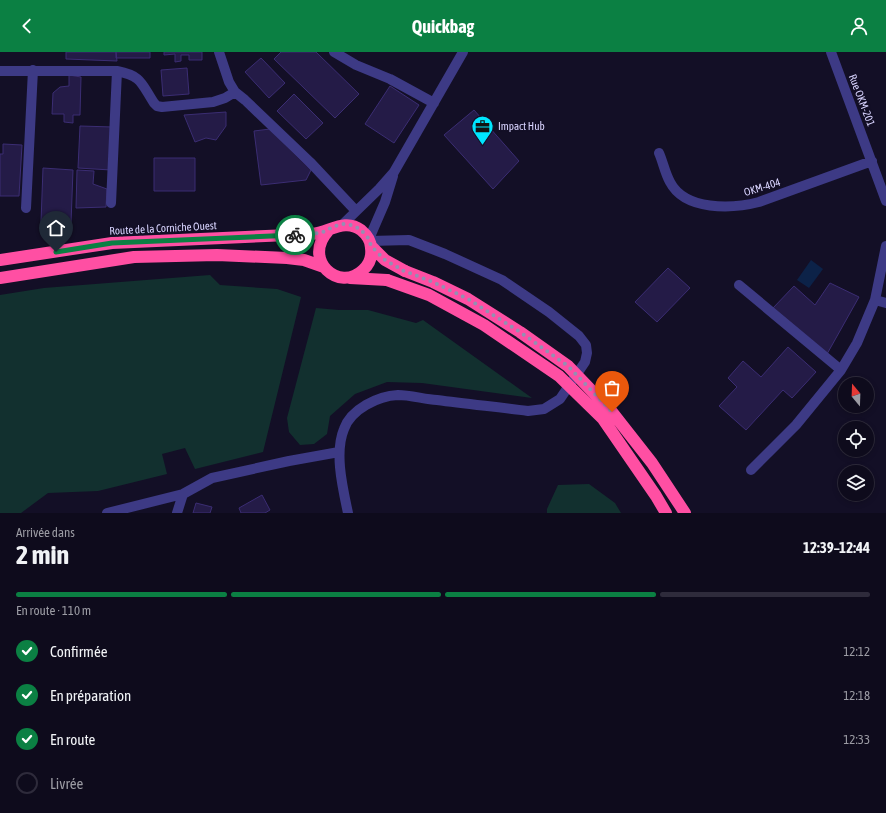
<!DOCTYPE html>
<html lang="fr">
<head>
<meta charset="utf-8">
<style>
  body { margin:0; font-family:"Asap Condensed",sans-serif; background:#171425; color:#f1f3f6; height:100vh; display:flex; flex-direction:column; font-size:15px; white-space:nowrap }
  * { box-sizing:border-box; margin:0 }
  p { font-size:13px; color:#9b9ba3 }
  .icon { flex:none; width:22px; height:22px; fill:none; stroke:currentColor; stroke-width:2; stroke-linecap:round; stroke-linejoin:round }
  .map { position:relative; height:461px; overflow:hidden }
  .panel { display:flex; flex-direction:column; background:#0e0b1c; flex:1 }
  .panel>* { flex:none }
  .needle { width:26px; rotate:341deg }
  .fabs { position:absolute; left:838px; top:325px; display:grid; gap:8px }
  .fabs a { display:grid; place-items:center; width:36px; height:36px; border-radius:50%; background:#0e0b1c; box-shadow:0 2px 6px #0003,0 0 0 1px #2e2b3b; font-size:20px }
  .pin { position:absolute; display:grid; place-items:center; width:34px; height:34px; color:#fff; margin:-41px -17px; border-radius:50% 50% 50% 0; rotate:-45deg; box-shadow:0 0 4px #0007 }
  .pin .icon { rotate:45deg }
  .courier { position:absolute; display:grid; place-items:center; width:40px; height:40px; margin:-20px; border:3px solid #0b8043; border-radius:50%; background:#fff; color:#222; box-shadow:0 1px 5px #0007 }
  .summary em { font-style:normal; font-weight:700 }
  .summary div { display:flex; flex-direction:column-reverse }
  .summary { display:flex; align-items:center; justify-content:space-between; height:68px; padding:0 16px }
  h1 { font-size:26px; font-weight:700; line-height:30px }
  .bar { display:grid; grid-template-columns:repeat(4,1fr); gap:6px 4px; align-content:center; height:48px; padding:0 16px }
  .bar i { height:5px; border-radius:3px; background:#2e2b3b }
  .bar .on { background:#0b8043 }
  .bar p { grid-column:span 4 }
  ol { padding:0 16px; list-style:none }
  li { display:flex; align-items:center; gap:12px; height:44px }
  li p { margin-inline-start:auto }
  li .icon { padding:4px; border-radius:50%; background:#0b8043; color:#fff; stroke-width:4 }
  li:last-child { color:#9b9ba3 }
  li i { width:22px; height:22px; border:2px solid #2e2b3b; border-radius:50% }
  header { display:flex; justify-content:space-between; align-items:center; height:52px; padding:0 16px; background:#0b8043; color:#fff; font-size:18px; font-weight:700 }
  .map>svg:first-child { display:block }
  .green { fill:#12302f }
  .water { fill:#0c2248 }
  .building { fill:#241b47; stroke:#3b2d73 }
  .lines { fill:none; stroke-linecap:round; stroke-linejoin:round }
  .minor { stroke:#3d3a85; stroke-width:10 }
  .highway { stroke:#ff4fa3; stroke-width:12 }
  .highway-bridge { stroke:#ff4fa3; stroke-width:12 }
  .done { stroke:#948fb3; stroke-width:4; stroke-dasharray:0 7.2 }
  .route { stroke:#0b8043; stroke-width:5 }
  .labels { text-anchor:middle; stroke-width:4; stroke-linejoin:round; paint-order:stroke }
  .street-label { font-size:11px; fill:#d9d4ff; stroke:#130f26 }
  .poi-label { font-size:11px; fill:#d9d4ff; stroke:#130f26; text-anchor:start }
</style>
</head>
<body>
<header><svg class="icon" aria-label="back" viewBox="0 0 24 24"><path d="M15 5l-7 7 7 7"/></svg>Quickbag<svg class="icon" aria-label="person" viewBox="0 0 24 24"><circle cx="12" cy="8" r="4"/><path d="M4 21q1-7 8-7t8 7"/></svg></header>
<div class="map">
<svg width="886" height="461" viewBox="0 0 886 461">
  <rect width="100%" height="100%" fill="#130f26"/>
  <path class="green" d="M210,223L220,233L277,237L301,245L263,400L195,417L185,396L162,402L167,422L98,439L48,441L21,461H0V243L44,236Z
    M316,256L339,258H368L416,271L423,268L532,346L422,331L387,330L355,342L330,364L327,382L314,392L300,393L289,380L287,366Z
    M589,432L615,451L621,461H547V457L558,433Z"/>
  <path class="water" d="M811,208L823,217L809,236L797,228Z"/>
  <path class="building" d="M66,0H116L117,9L66,7Z
    M116,0H150V6H116Z
    M164,0H202V8H189V3H181V9L175,10V2L164,3Z
    M281,0H316L359,42L335,66L274,7Z
    M261,6L285,31L269,46L245,20Z
    M187,16L189,42L163,44L161,18Z
    M69,23L81,25L80,63H73V71L64,70V62H52L53,41L60,35L69,34Z
    M390,34L419,53L394,91L365,72Z
    M294,42L323,71L306,87L277,59Z
    M474,58L519,109L493,137L444,83Z
    M226,60V74L216,88L206,86L195,90L184,63Z
    M80,74L113,75L111,118L78,116Z
    M270,77L311,118L306,128L261,133L254,79Z
    M3,92L22,93L19,144H0V102H3Z
    M154,106H195V139H154Z
    M43,116L73,118L71,171L41,170Z
    M77,118L94,119L93,132L107,137L106,155L76,156Z
    M668,216L690,236L657,270L635,250Z
    M830,231L859,245L827,302L773,256L794,234L815,253Z
    M788,295L816,320L792,346L783,338L746,378L719,354L737,335L728,326L743,309L761,325Z
    M262,443L270,458L265,461H241L239,456Z
    M196,451L212,455L210,461H193Z"/>
  <g class="lines">
    <path class="minor" d="M219,0L229,30L235,40L245,48L310,110L356,159
      M334,0L356,13L390,27L434,51
      M831,0L886,149
      M0,19H117C142,24 141,31 154,51L157,54L162,55L213,50L225,46L235,40
      M659,101C663,110 665,121 670,130C685,159 732,157 759,150L872,109
      M111,151L117,19
      M26,156L33,18
      M343,172L379,137L394,120L463,0
      M369,187L385,150L393,124
      M739,233L841,318
      M875,248L886,251
      M751,418L796,373L841,318L857,291L875,248L886,194
      M107,461L183,442L212,426L289,409L339,400
      M177,461L183,442
      M348,461C343,437 334,401 344,377C351,357 378,344 398,343C410,343 424,347 437,348C467,352 497,355 528,359L544,357L560,347L585,310L587,301L586,293L579,284L549,260L502,228L445,202L409,188L370,189"/>
    <path class="highway" d="M371,194L385,208L405,219
      M0,208L112,191L312,182C330,180 345,166 361,178C367,183 371,189 371,196C372,204 370,212 363,218C339,241 302,208 328,179
      M0,226L134,205L217,203L287,206L304,208L324,215
      M350,226L387,228"/>
    <path class="highway-bridge" d="M405,219L433,230L468,247L520,280L568,314L612,360L652,411L685,461
      M387,228L429,243L484,273L559,324L603,367L656,444L666,461"/>
  </g>
  <g class="lines">
    <path class="done" d="M295,183L321,181L335,174L344,172L351,173L358,176L364,181L369,187L371,194L385,208L404,219L433,230L468,247L520,280L568,314L612,360"/>
    <path class="route" d="M56,200L112,191L295,183"/>
  </g>
  <defs>
    <symbol id="office-pin" viewBox="-11 -11 22 30"><path d="M0 17L-7.5 6A9.5 9.5 0 1 1 7.5 6Z" fill="#00e5ff" stroke="#130f26"/><path d="M-6-3h4V-5.5h4V-3h4V5H-6ZM-1-4.5V-3h2v-1.5ZM-6 0V1H6V0Z" fill="#111"/></symbol>
  </defs>
  <g fill-rule="evenodd">
    <use href="#office-pin" x="470" y="62" width="25" height="34"/>
  </g>
  <g class="labels">
    <g class="street-label">
      <text transform="translate(862 48) rotate(69)" y="4">Rue OKM-201</text>
      <text transform="translate(762 135) rotate(-17)" y="4">OKM-404</text>
      <text transform="translate(163 176) rotate(-3)" y="4">Route de la Corniche Ouest</text>
    </g>
    <g class="poi-label">
      <text x="498" y="78">Impact Hub</text>
    </g>
  </g>
</svg>
<div class="fabs">
<a><svg class="needle" viewBox="-14 -14 28 28"><path d="M0-13l5 13h-10z" fill="#e53935"/><path d="M0 13l5-13h-10z" fill="#9b9ba3"/></svg></a>
<a><svg class="icon" aria-label="locate" viewBox="0 0 24 24"><circle cx="12" cy="12" r="6"/><path d="M12 2v4M12 18v4M2 12h4M18 12h4"/></svg></a>
<a><svg class="icon" aria-label="layers" viewBox="0 0 24 24"><path d="M12 4l9 5-9 5-9-5zM3 14l9 5 9-5"/></svg></a>
</div>
<div class="pin" style="left:612px;top:360px;background:#ea580c"><svg class="icon" aria-label="bag" viewBox="0 0 24 24"><path d="M5 8h14l-1 12H6zM9 8a3 3 0 0 1 6 0"/></svg></div>
<div class="pin" style="left:56px;top:200px;background:#1f2937"><svg class="icon" aria-label="home" viewBox="0 0 24 24"><path d="M3 11l9-7 9 7M6 9v11h12V9"/></svg></div>
<div class="courier" style="left:295px;top:183px"><svg class="icon" aria-label="bike" viewBox="0 0 24 24"><circle cx="6" cy="16" r="4"/><circle cx="18" cy="16" r="4"/><path d="M6 16l4-8h5l3 8M10 8l3 8H6M13 5h3"/></svg></div>
</div>
<section class="panel">
<div class="summary"><div><h1>2 min</h1><p>Arrivée dans</p></div><em>12:39–12:44</em></div>
<div class="bar"><i class="on"></i><i class="on"></i><i class="on"></i><i></i><p>En route · 110 m</p></div>
<ol>
<li><svg class="icon" aria-label="check" viewBox="0 0 24 24"><path d="M5 12l5 5 9-10"/></svg>Confirmée<p>12:12</p></li>
<li><svg class="icon" aria-label="check" viewBox="0 0 24 24"><path d="M5 12l5 5 9-10"/></svg>En préparation<p>12:18</p></li>
<li><svg class="icon" aria-label="check" viewBox="0 0 24 24"><path d="M5 12l5 5 9-10"/></svg>En route<p>12:33</p></li>
<li><i></i>Livrée</li>
</ol>
</section>
</body>
</html>
